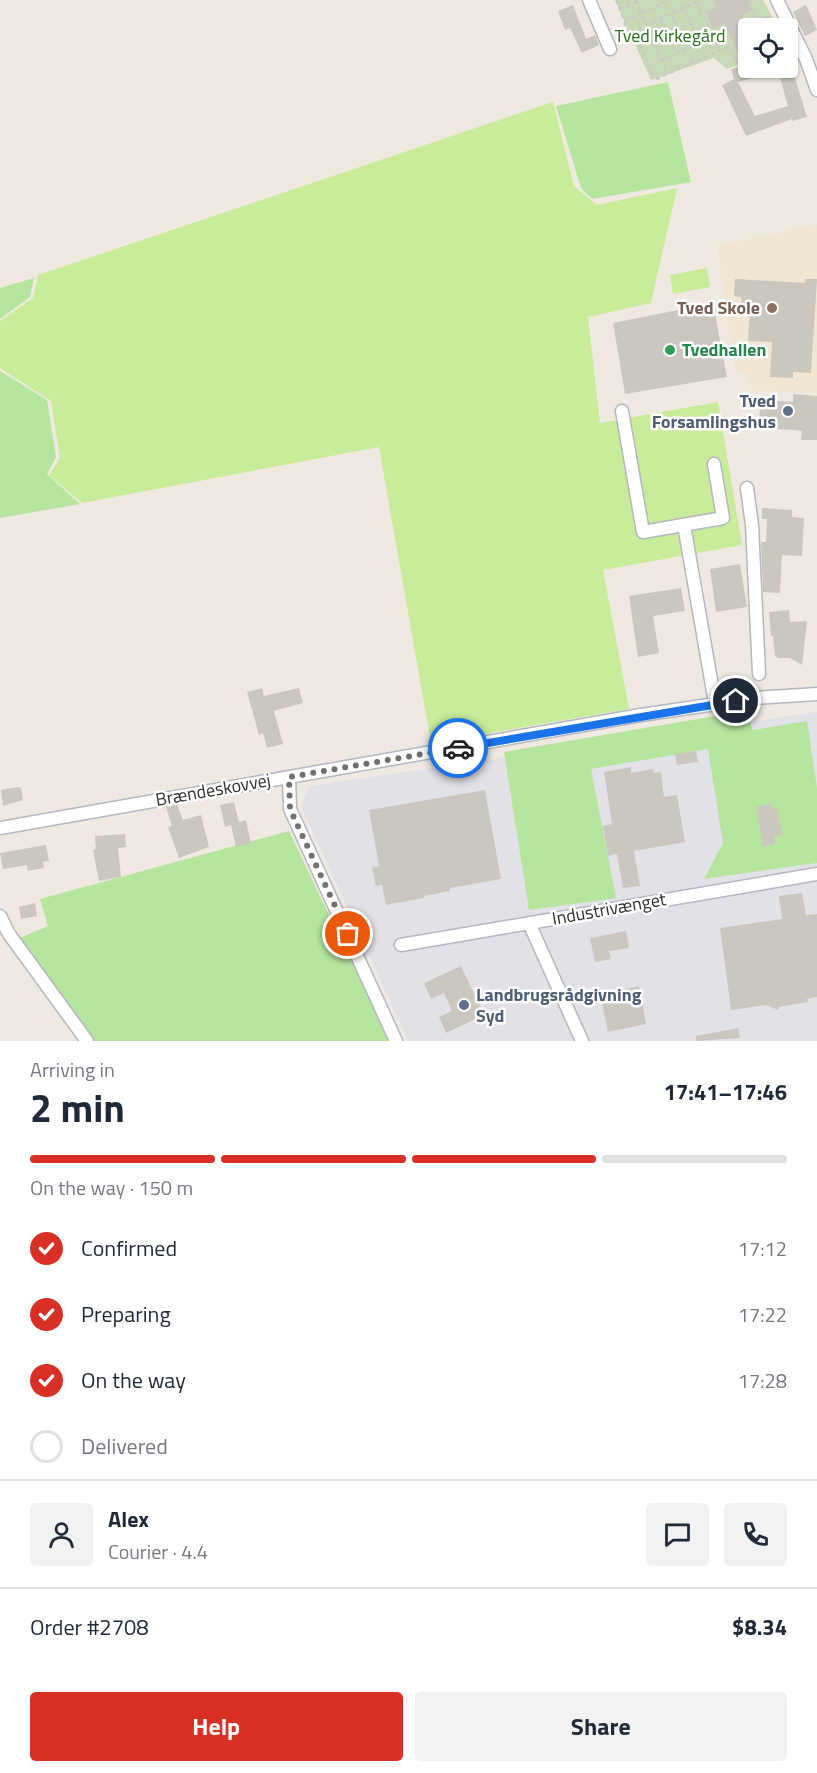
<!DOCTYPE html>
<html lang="en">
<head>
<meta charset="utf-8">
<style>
  body { margin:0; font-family:"Titillium Web",sans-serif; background:#f2f2f3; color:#1f2937; height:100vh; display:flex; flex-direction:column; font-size:22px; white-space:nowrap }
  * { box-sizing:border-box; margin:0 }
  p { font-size:20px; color:#747a83 }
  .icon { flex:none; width:33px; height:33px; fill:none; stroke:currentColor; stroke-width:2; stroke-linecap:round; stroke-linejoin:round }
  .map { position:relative; height:1041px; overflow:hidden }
  .panel { display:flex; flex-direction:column; background:#fff; flex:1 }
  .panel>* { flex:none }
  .fabs { position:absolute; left:738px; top:18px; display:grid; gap:12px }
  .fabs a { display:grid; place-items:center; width:60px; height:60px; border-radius:6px; background:#fff; box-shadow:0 2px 4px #0004; font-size:30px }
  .pin { position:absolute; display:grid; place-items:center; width:51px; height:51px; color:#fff; margin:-26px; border:3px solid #fff; border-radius:50%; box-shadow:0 2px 6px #0007 }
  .courier { position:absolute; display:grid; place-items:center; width:60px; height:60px; margin:-30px; border:4px solid #1a73e8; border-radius:50%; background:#fff; color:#222; box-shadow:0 2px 8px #0007 }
  .head em { font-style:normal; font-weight:700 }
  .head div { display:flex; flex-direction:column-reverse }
  .head { display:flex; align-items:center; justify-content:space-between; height:102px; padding:0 30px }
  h1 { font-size:39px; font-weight:700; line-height:45px }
  .bar { display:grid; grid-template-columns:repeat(4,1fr); gap:9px 6px; align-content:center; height:72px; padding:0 30px }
  .bar i { height:8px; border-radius:4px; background:#e0e1e3 }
  .bar .current { background:#d93025 }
  .bar p { grid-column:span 4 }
  .line { display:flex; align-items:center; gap:15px; padding:0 30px; border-top:2px solid #e0e1e3 }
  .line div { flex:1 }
  .round { display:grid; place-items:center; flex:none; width:63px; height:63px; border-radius:6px; background:#f2f2f3 }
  ol { padding:0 30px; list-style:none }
  li { display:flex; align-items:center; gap:18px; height:66px }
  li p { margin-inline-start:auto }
  li .icon { padding:6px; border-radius:50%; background:#d93025; color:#fff; stroke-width:4 }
  li:last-child { color:#747a83 }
  li i { width:33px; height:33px; border:3px solid #e0e1e3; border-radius:50% }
  .button { display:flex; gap:12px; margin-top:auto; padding:12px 30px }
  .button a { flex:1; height:69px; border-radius:6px; background:#d93025; color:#fff; font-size:24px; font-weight:700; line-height:69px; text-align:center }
  .button a+a { background:#f2f2f3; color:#1f2937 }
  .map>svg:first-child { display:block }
  .industrial { fill:#e3e1e8 }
  .education { fill:#f0e6d1 }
  .green { fill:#b6e59e }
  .cemetery { fill:#c8d9b8 }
  .pitch { fill:#c9ec9a }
  .building { fill:#cbc7bf; fill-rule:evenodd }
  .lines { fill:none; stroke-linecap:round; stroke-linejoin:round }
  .minor-casing { stroke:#b4b7c1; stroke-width:15 }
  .path { stroke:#c9c9c9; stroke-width:2; stroke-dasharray:4.5 3; stroke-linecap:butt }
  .minor { stroke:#fff; stroke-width:12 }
  .done { stroke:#726f6d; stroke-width:6; stroke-dasharray:0 10.8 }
  .route { stroke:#1a73e8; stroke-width:8 }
  .education-dot { fill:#8d6e63; stroke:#fff; stroke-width:2 }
  .leisure-dot { fill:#2e9e5b; stroke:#fff; stroke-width:2 }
  .service-dot { fill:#5c6f8a; stroke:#fff; stroke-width:2 }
  .labels { text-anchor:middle; stroke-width:5; stroke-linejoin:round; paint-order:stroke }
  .park-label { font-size:18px; fill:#2c6e1b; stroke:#fff }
  .education-label { font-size:18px; font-weight:bold; fill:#785e54; stroke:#fff; text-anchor:end }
  .leisure-label { font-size:18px; font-weight:bold; fill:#27864d; stroke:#fff; text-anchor:start }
  .service-label { font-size:18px; font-weight:bold; fill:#4e5e75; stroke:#fff; text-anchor:end }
  .street-label { font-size:18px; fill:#2e2e2e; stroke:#fff }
</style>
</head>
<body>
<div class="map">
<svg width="817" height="1041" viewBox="0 0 817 1041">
  <rect width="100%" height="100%" fill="#efe9e1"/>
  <path class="industrial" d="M817,712V1041H408L301,806L309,786Z"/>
  <path class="education" d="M817,224V393L752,391L746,372L735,371L717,246Z"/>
  <path class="green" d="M668,82L691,182L592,199L581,188L556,106Z
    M34,278L30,297L0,319V288Z
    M0,371L47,400L56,457L47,474L80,504L0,518Z
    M745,711L753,730L807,721L817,788V863L704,879L723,843L708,749L591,769L616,898L529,910L504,752Z
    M289,831L389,1041H94L15,940L48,926L40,899Z"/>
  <path class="cemetery" d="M615,0H763L778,28H748V61L727,69L714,58L651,80Z"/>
  <path class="pitch" d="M553,102L574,186L597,205L677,188L651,303L588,317L600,423L718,402L742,545L603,570L629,709L431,743L379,447L82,503L49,475L60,458L51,401L0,368V321L33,298L38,275Z
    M707,268L710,287L673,294L670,275Z"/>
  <path class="building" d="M713,0H748L752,11L742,15L748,31V68H792L807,117L792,121V119L746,136L722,85L734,79L731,69L743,66L725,24L713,29L706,12L716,8ZM778,71L788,106L755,116L738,82Z
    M573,5L586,39L595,35L599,45L582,53L570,28L565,30L558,11Z
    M806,5L817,30L805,36L793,12Z
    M735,279L805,283V279H817L811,373L793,372V378L770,377L772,342L748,341L750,304L741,303V297L734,296Z
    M688,308V313L714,309L727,377L625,394L613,323Z
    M793,394L817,396V440H801L802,431L796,430L759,428L760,400L793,402Z
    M762,508L792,510V517L804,518L802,556L782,555L780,593L763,592L761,542H766L767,519H762Z
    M740,564L747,607L716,612L710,569Z
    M681,588L685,611L653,616L659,653L638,657L629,596Z
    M789,610L790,622L807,621L802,665L790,658H778L775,656L773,636H771L769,612Z
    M262,688L264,696L299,688L303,703L274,711L283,744L267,748L263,733L259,735L247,692Z
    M696,751L698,762L677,765L675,754Z
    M631,767V773L653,769L654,773L661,772L664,797L677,795L685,842L634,851L640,886L623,888L617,854L608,856L603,826L612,824L604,772Z
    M17,787L21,788L23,800L3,806L1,790Z
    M485,790L501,879L450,888V891L424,896V898L386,905L382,885L376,886L372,867L379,866L369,810Z
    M234,802L239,822L246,820L251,843L236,847L231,825L225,827L220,805Z
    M771,804L772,809L777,808L782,835L774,836L775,844L763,846L756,807Z
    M177,805L183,820L201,815L209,847L179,858L168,827L172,826L166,807Z
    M125,834L126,847L118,848L121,877L99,881L93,850L96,849L95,836Z
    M46,845L49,861L43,862L44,868L28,871L27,865L3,869L0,853Z
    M802,893L806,915L817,914V997L807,999L808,1002L779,1007L778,1010L766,1005L731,1010L720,928L782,919L779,896Z
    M35,903L37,916L21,919L19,907Z
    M626,931L629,948L609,951L611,959L595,962L590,938Z
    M461,966L484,1015L446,1033L439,1017L452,1011L444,993L431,999L424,983Z
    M639,986L646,1024L608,1032L600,994Z
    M738,1028L740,1038L696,1041V1036Z"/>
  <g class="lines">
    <defs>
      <path id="minor" d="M589,0L610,49
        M777,0L806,59L817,90
        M622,411L643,532L723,518L714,464
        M747,488L752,525L759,674
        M684,525L715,703
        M289,777L290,809L396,1041
        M0,828L641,715L756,698L817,694
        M0,916L9,934L87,1041
        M529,923L582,1041
        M401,945L817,874"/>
    </defs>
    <use href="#minor" class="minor-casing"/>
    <path class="path" d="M616,0L624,21L641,13L668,74
      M636,0L641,13L670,0
      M749,0L759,28
      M697,2L719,51L730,46L737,63L748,58
      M683,8L700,42
      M619,9L640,0
      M671,14L688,48
      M660,20L675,54
      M624,22L629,33
      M758,22L771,15
      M634,31L652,73L657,79L719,51
      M695,32L708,26
      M618,38L701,0
      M662,60L713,36"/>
    <use href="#minor" class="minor"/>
  </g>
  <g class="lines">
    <path class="done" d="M348,934L290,809L289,777L458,748"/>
    <path class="route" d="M458,748L736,701"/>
  </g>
  <circle class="education-dot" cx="772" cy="308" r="6"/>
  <circle class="leisure-dot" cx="670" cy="350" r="6"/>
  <g class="service-dot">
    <circle cx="788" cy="411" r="6"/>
    <circle cx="464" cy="1005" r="6"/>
  </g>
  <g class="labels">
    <g class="park-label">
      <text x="670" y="42">Tved Kirkegård</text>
    </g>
    <g class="education-label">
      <text x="760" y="314">Tved Skole</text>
    </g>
    <g class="leisure-label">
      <text x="682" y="356">Tvedhallen</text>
    </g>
    <g class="service-label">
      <text x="776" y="407">Tved<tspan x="776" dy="21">Forsamlingshus</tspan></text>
      <text x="476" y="1001" text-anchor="start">Landbrugsrådgivning<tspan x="476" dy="21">Syd</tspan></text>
    </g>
    <g class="street-label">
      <text transform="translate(213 790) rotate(-10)" y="6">Brændeskovvej</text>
      <text transform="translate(609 909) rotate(-10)" y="6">Industrivænget</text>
    </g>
  </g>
</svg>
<div class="fabs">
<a><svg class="icon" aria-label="locate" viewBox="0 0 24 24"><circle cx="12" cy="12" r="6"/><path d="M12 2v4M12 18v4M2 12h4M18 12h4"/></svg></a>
</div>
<div class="pin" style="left:348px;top:934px;background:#ea580c"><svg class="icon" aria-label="bag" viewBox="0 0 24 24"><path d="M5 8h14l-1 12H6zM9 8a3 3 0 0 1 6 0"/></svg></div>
<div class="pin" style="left:736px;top:701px;background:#1f2937"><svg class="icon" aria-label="home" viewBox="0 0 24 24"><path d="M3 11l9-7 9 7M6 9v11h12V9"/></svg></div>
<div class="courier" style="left:458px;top:748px"><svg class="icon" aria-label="car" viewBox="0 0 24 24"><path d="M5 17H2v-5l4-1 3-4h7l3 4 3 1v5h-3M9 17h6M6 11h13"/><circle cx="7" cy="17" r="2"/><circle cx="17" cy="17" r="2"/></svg></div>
</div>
<section class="panel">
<div class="head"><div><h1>2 min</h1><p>Arriving in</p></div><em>17:41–17:46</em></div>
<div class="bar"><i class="current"></i><i class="current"></i><i class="current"></i><i></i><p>On the way · 150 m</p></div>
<ol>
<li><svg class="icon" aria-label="check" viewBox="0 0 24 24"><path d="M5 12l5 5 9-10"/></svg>Confirmed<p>17:12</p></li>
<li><svg class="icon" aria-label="check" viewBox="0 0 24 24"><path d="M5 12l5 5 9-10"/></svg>Preparing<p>17:22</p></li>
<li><svg class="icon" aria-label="check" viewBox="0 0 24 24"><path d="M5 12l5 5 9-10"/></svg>On the way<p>17:28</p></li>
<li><i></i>Delivered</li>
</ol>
<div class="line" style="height:108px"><a class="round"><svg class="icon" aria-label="person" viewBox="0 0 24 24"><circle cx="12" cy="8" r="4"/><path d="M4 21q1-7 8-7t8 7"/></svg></a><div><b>Alex</b><p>Courier · 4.4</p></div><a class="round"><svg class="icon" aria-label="chat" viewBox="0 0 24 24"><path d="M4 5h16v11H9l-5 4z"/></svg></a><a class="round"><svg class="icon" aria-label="phone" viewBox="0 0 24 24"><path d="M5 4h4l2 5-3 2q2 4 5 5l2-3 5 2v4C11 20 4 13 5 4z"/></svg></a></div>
<div class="line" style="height:78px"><div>Order #2708</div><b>$8.34</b></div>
<div class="button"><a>Help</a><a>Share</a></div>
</section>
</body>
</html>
